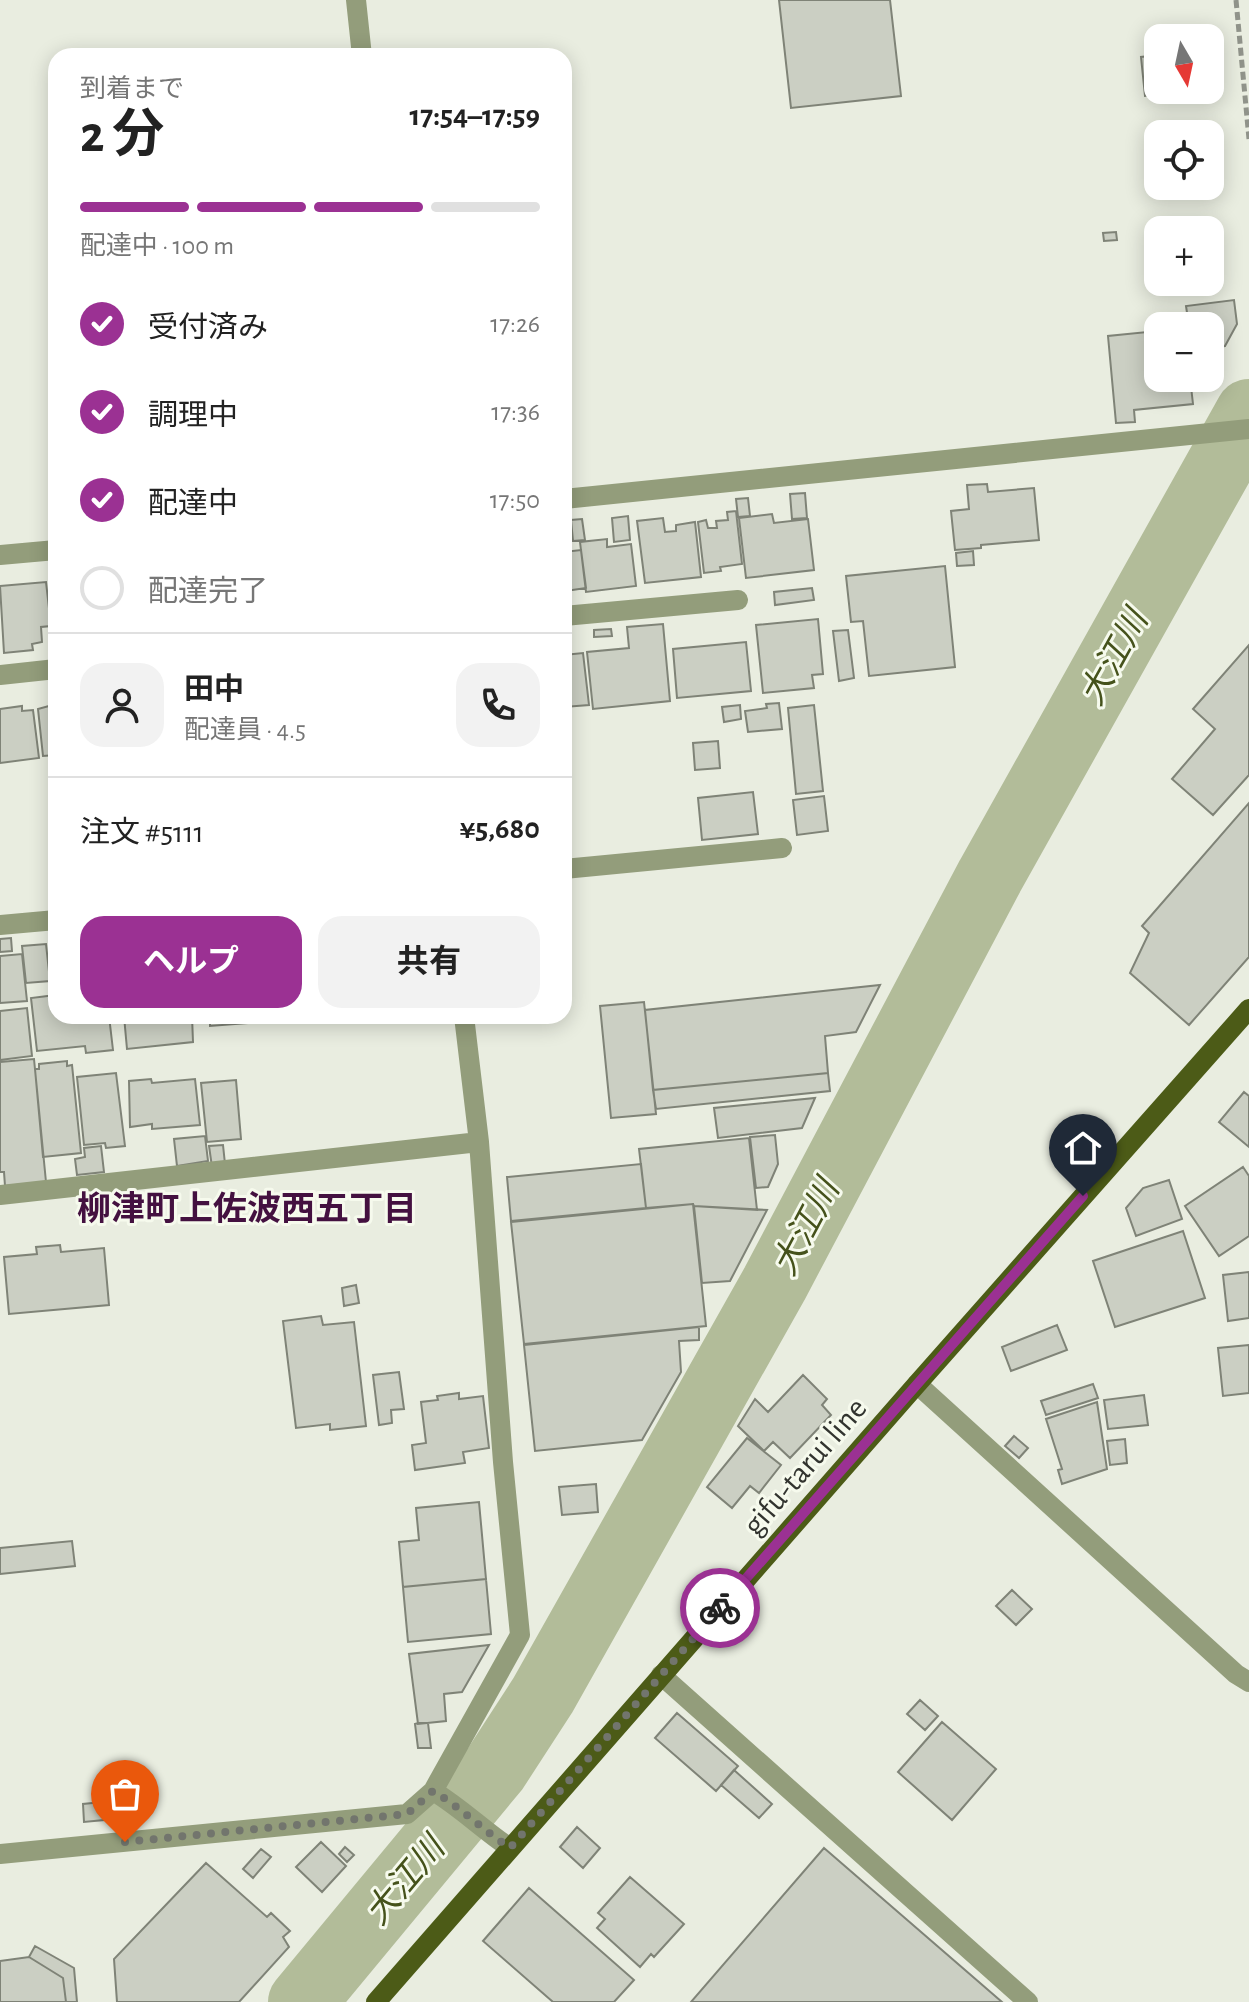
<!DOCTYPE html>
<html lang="ja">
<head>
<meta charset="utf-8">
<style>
  body { margin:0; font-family:"Alegreya Sans","Noto Sans JP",sans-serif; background:#f2f2f2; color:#222; height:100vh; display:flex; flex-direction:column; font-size:30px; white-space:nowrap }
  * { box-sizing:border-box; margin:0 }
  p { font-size:26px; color:#767676 }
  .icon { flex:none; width:44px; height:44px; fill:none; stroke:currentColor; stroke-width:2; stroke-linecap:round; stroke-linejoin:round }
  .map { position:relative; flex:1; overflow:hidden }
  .details { position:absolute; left:48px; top:48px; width:524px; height:976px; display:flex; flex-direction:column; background:#fff; border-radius:24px; box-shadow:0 4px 20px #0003 }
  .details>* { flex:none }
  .needle { width:52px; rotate:171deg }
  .controls { position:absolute; left:1144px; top:24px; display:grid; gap:16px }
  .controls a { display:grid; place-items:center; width:80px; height:80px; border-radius:16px; background:#fff; box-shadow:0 4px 20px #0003; font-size:40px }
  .pin { position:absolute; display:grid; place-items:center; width:68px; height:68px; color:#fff; margin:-82px -34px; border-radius:50% 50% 50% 0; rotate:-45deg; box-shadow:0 0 8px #0007 }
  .pin .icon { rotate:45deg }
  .courier { position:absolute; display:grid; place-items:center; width:80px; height:80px; margin:-40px; border:6px solid #9b3193; border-radius:50%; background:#fff; color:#222; box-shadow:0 2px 10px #0007 }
  .overview em { font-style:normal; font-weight:700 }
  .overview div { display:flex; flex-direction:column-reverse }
  .overview { display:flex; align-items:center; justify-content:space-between; height:136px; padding:0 32px }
  h1 { font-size:52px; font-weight:700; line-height:60px }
  .bar { display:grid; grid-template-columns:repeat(4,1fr); gap:12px 8px; align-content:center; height:96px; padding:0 32px }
  .bar i { height:10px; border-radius:6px; background:#e0e0e0 }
  .bar .current { background:#9b3193 }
  .bar p { grid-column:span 4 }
  .line { display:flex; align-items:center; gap:20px; padding:0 32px; border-top:2px solid #e0e0e0 }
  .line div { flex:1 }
  .round { display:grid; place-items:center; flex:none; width:84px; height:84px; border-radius:24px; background:#f2f2f2 }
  ol { padding:0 32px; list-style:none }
  li { display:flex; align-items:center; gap:24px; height:88px }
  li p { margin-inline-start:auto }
  li .icon { padding:8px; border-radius:50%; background:#9b3193; color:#fff; stroke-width:4 }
  li:last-child { color:#767676 }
  li i { width:44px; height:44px; border:4px solid #e0e0e0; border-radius:50% }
  .primary-button { display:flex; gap:16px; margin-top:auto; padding:16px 32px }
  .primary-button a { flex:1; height:92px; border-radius:24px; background:#9b3193; color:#fff; font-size:32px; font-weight:700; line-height:92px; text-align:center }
  .primary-button a+a { background:#f2f2f2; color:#222 }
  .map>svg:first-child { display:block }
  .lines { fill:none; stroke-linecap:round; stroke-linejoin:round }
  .river { stroke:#b2bc99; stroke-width:68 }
  .building { fill:#cbcfc3; stroke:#7f8377; stroke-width:2 }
  .path { stroke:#90938a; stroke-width:5; stroke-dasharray:8 4; stroke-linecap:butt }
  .minor { stroke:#939d7b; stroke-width:20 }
  .major { stroke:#4c5b17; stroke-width:20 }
  .done { stroke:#72756d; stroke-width:8; stroke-dasharray:0 14.4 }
  .route { stroke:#9b3193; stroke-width:10 }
  .labels { text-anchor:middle; stroke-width:6; stroke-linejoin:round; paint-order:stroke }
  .street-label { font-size:32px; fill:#32342f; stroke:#f6faed }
  .water-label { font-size:34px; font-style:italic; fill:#45521b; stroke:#f6faed }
  .neighbourhood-label { font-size:34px; font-weight:bold; fill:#441140; stroke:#f6faed }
</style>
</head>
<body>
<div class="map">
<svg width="1249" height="2002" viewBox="0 0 1249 2002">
  <rect width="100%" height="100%" fill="#e9ede0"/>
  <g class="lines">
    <path class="river" d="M302,2002L495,1769L543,1695L775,1283L990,876L1249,413"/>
  </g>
  <path class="building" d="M779,0H890L901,96L791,108Z
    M1158,55V90H1201L1145,96L1141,57Z
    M1173,227V230H1158V282H1206V285L1158,289L1153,229Z
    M1211,228L1214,271H1210V230H1186Z
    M1116,232L1117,240L1104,241L1103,233Z
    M1234,300L1237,324L1225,346L1210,348V326H1189L1186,306Z
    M1147,332L1149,351L1158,350V378H1190L1193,404L1134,410L1135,422L1116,423L1108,336Z
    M987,484L988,492L1034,488L1039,540L981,545V548L955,550L951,511L969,509L967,485Z
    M805,493L807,518L792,519L790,494Z
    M748,498L750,516L738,517L736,499Z
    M736,511L742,564L720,567L721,571L704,573L698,522L706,520L708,528H717L716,521L728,520L727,512Z
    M772,514L774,523L808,519L814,570L746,578L739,518Z
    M628,516L630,540L614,542L612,518Z
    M663,518L665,532L676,531V525L695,522L701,577L645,583L637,521Z
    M582,519L585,540L573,541L571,520Z
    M564,521H567L570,548H564Z
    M607,539V547L631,544L636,586L586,592L580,542Z
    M581,550L586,588L566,591L564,593V552Z
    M973,551L974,565L957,566L956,553Z
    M945,566L955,667L869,676L863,621L851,622L846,576Z
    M56,580V638L51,581Z
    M46,582L51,626L41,627L42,642L32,644L33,650L4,653L0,586Z
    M812,588L814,600L775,605L774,592Z
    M818,619L823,674L812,675L814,688L763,693L756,625Z
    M663,624L670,701L593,709L587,652L629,648L627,627Z
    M611,629L612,636L594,637V630Z
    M848,630L854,678L839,681L833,631Z
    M746,642L751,691L677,698L673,649Z
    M1249,645V775L1213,815L1172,779L1215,729L1193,709Z
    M583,653L589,705L564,707V655Z
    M779,703L782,729L748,732L745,711L767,708L766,704Z
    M56,704V755L43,756L38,709Z
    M740,705L741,719L724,722L722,707Z
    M814,705L823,791L796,794L788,708Z
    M22,706V711L33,710L39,758L0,763V709Z
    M718,741L720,768L695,770L693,743Z
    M753,792L758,834L702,840L698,798Z
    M824,796L828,831L797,835L793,800Z
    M1249,803V957L1189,1025L1130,973L1149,933L1142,926Z
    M11,938L12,951L0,952V939Z
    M46,944L50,981L26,983L22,946Z
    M22,954L27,1001L0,1003V956Z
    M880,985L856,1032L825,1036L828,1073L653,1090L645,1010Z
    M56,995V1016H109L113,1050L86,1053L85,1046L37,1051L31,998Z
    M644,1002L656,1114L611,1118L600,1006Z
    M27,1008L32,1056L0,1060V1011Z
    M124,1016H192L193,1042L127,1049Z
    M198,1016H246L247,1023L210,1026V1021H198Z
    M262,1016H319L263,1020Z
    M34,1059L46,1182L5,1186L4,1172H0V1062Z
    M67,1061V1066L72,1065L81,1153L43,1157L35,1069H39V1064Z
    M116,1073L125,1146L106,1148L105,1143L84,1145L77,1077Z
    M828,1073L830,1091L656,1109L653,1090Z
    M151,1079L152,1083L195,1079L200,1125L152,1129V1124L130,1127L129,1081Z
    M236,1080L241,1139L207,1142L201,1083Z
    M1244,1092L1249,1096V1147L1219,1122Z
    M815,1098L802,1128L718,1138L714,1108Z
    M775,1135L778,1164L768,1187L756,1188L750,1137Z
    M205,1136L208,1161L177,1166L174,1139Z
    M749,1138L757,1210L694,1206L693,1204L646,1208L639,1149Z
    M223,1145L225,1164L212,1167L209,1146Z
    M101,1146L104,1172L77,1175L75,1159L85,1157L84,1148Z
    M641,1164L646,1208L511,1221L507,1177Z
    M1243,1167L1249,1176V1236L1219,1256L1185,1206Z
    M1169,1180L1182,1219L1136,1236L1126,1208L1143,1188Z
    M693,1204L706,1326L524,1344L511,1222Z
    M694,1206L767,1210L730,1281L702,1283Z
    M1183,1231L1205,1298L1115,1327L1093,1261Z
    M60,1245L61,1252L104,1248L109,1305L9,1314L4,1257L37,1254L36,1247Z
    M1249,1272V1318L1228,1321L1223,1275Z
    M356,1285L359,1303L344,1306L342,1288Z
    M321,1316L323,1325L354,1322L366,1426L330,1430V1424L296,1428L283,1321Z
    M1057,1325L1067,1350L1011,1371L1002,1347Z
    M699,1327V1340L679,1341L681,1372L642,1440L535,1451L524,1345Z
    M1249,1345V1393L1223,1396L1218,1348Z
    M399,1372L404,1409L391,1410L392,1423L379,1425L373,1375Z
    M803,1375L827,1399L822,1405L831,1415L790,1458L773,1442L764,1451L738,1426L755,1399L768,1412Z
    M1093,1384L1098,1398L1046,1415L1041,1401Z
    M459,1393V1399L483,1396L489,1448L463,1452L465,1463L415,1470L412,1445L426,1443L421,1402L438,1400L437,1396Z
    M1144,1395L1148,1425L1108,1429L1104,1400Z
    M1097,1402L1107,1469L1062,1484L1058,1470L1062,1469L1046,1419Z
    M1014,1436L1028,1448L1019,1458L1005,1446Z
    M747,1438L781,1465L759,1493L750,1486L732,1508L707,1487Z
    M1125,1439L1127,1463L1110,1465L1107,1441Z
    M596,1484L598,1512L562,1515L559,1487Z
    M479,1502L486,1579L403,1587L399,1542L419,1540L416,1508Z
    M72,1541L75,1566L0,1574V1548Z
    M486,1579L491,1634L408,1642L403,1587Z
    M1012,1590L1032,1609L1016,1625L996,1606Z
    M489,1645L462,1692L444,1694L446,1721L418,1724L409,1654Z
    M920,1700L938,1716L925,1730L907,1714Z
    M677,1713L738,1766L716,1791L655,1738Z
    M942,1722L996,1769L952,1820L898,1772Z
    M418,1723H428L431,1748H418L415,1724Z
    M734,1770L772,1804L759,1818L721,1785Z
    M102,1802L104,1820L84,1822L83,1804Z
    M577,1827L600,1848L583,1868L560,1847Z
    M321,1842L346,1866L322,1892L296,1867Z
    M345,1847L354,1855L347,1862L339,1854Z
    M824,1848L1002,2002H691Z
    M261,1849L271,1857L253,1878L243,1869Z
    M206,1863L267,1917L271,1913L290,1931L283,1937L289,1947L239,2002H117L114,1959Z
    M630,1877L684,1924L654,1957L651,1954L640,1967L597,1928L605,1919L598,1913Z
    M529,1888L634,1980L614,2002H553L483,1941Z
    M35,1946L74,1968L77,2002H66L63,1978L29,1957Z
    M29,1957L63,1978L66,2002H0V1961Z"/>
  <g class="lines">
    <path class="path" d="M1236,0L1249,139"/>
    <path class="minor" d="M356,0L362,56
      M564,499L1249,429
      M0,555L56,550
      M564,616L738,600
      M0,675L56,669
      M564,869L782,848
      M0,925L56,920
      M0,1195L479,1142
      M917,1384L1236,1674L1249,1682
      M661,1675L1028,2002
      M433,1791C460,1807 483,1830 510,1848
      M0,1854L407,1814L433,1791L520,1635L503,1462L479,1142L464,1016"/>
    <path class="major" d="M376,2002L917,1384L1249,1009"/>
  </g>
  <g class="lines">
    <path class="done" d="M125,1842L407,1814L433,1791C460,1807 483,1830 510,1848L720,1608"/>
    <path class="route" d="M720,1608L1083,1196"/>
  </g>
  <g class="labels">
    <g class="street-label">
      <text transform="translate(804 1466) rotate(-49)" y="11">gifu-tarui line</text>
    </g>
    <g class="water-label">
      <text transform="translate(1113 657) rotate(-61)" y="12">大江川</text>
      <text transform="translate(805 1227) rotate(-62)" y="12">大江川</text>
      <text transform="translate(404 1880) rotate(-50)" y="12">大江川</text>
    </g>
    <g class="neighbourhood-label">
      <text x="247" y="1220">柳津町上佐波西五丁目</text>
    </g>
  </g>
</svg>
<div class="controls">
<a><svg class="needle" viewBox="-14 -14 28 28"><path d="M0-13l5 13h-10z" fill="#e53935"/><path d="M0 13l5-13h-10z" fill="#767676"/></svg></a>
<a><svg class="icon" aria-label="locate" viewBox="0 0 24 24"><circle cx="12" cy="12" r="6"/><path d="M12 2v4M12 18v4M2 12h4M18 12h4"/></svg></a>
<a>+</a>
<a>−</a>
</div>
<div class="pin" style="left:125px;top:1842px;background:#ea580c"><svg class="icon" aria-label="bag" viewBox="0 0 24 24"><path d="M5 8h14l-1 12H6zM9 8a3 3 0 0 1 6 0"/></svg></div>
<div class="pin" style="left:1083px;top:1196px;background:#1f2937"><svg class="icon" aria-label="home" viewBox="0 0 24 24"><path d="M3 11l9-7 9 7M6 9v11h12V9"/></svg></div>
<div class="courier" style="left:720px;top:1608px"><svg class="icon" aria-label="bike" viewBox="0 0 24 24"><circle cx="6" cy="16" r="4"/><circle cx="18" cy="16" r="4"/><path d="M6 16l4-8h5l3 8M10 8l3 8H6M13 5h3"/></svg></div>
<section class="details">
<div class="overview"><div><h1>2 分</h1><p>到着まで</p></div><em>17:54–17:59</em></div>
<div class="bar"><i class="current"></i><i class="current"></i><i class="current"></i><i></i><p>配達中 · 100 m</p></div>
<ol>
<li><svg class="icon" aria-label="check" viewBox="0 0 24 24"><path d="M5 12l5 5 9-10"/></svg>受付済み<p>17:26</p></li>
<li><svg class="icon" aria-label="check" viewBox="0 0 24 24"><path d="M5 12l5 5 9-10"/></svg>調理中<p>17:36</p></li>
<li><svg class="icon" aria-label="check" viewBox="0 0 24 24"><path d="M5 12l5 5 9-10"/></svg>配達中<p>17:50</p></li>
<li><i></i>配達完了</li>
</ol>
<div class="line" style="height:144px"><a class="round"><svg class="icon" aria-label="person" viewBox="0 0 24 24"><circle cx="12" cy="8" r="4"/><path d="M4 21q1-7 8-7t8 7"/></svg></a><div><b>田中</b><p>配達員 · 4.5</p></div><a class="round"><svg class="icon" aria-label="phone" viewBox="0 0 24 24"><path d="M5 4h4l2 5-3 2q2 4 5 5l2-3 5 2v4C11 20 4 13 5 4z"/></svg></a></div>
<div class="line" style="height:104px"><div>注文 #5111</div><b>¥5,680</b></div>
<div class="primary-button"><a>ヘルプ</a><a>共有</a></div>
</section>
</div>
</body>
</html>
